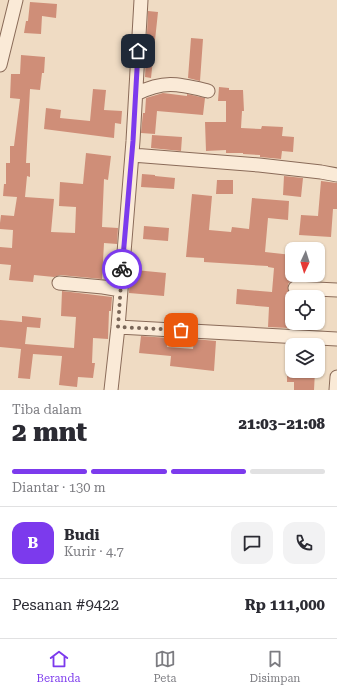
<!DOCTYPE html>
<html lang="id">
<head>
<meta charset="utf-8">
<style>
  body { margin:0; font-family:"Roboto Serif",serif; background:#f2f2f3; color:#2b2b33; height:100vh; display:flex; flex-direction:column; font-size:15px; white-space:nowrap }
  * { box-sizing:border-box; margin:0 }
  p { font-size:13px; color:#7c7c81 }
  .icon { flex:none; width:22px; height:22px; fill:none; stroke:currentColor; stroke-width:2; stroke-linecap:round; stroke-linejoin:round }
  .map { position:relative; height:390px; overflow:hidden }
  .sheet { display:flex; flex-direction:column; background:#fff; flex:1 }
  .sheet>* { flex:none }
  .needle { width:26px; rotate:184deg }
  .controls { position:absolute; left:285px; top:242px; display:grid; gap:8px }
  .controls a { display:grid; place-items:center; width:40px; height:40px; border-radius:8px; background:#fff; box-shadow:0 1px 3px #0004; font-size:20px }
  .pin { position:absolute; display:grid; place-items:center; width:34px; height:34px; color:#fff; margin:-17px; border-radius:8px; box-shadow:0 2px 6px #0006 }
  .courier { position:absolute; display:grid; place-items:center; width:40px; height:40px; margin:-20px; border:3px solid #7c3aed; border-radius:50%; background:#fff; color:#222; box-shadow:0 1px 5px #0007 }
  .head em { font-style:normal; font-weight:800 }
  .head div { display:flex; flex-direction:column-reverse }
  .head { display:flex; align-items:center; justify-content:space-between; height:68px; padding:0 12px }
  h1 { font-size:26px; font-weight:800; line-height:30px }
  .bar { display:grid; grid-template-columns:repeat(4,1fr); gap:6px 4px; align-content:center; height:48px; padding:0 12px }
  .bar i { height:5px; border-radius:3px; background:#e1e1e2 }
  .bar .on { background:#7c3aed }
  .bar p { grid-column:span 4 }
  .line { display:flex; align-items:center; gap:10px; padding:0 12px; border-top:1px solid #e1e1e2 }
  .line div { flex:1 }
  .round { display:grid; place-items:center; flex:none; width:42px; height:42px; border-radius:12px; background:#f2f2f3 }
  .dock { display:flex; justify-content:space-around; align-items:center; height:56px; border-top:1px solid #e1e1e2; background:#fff; font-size:11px; color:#7c7c81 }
  .dock a { display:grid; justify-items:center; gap:2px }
  .dock .on { color:#7c3aed }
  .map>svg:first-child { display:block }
  .building { fill:#cf8e78 }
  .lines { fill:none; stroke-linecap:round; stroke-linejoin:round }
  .street-casing { stroke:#8a6b59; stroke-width:15 }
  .street { stroke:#faead7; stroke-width:13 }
  .done { stroke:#796658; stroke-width:4; stroke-dasharray:0 7.2 }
  .route { stroke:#7c3aed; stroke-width:5 }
</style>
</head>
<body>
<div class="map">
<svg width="337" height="390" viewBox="0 0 337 390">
  <rect width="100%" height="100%" fill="#efdbc3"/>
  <path class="building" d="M30,2L57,4L56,18L42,16L41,34L24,33L26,21H28Z
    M148,11L158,12L151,78L145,77Z
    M191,38L203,39L200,81L188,78Z
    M21,55L45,57L44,73H42L40,90L30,89L26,163H30V177L27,176L25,197L54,199L51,232L75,233L76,207L59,206L60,182L83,184L86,153L111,156L108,180L104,179L102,227L118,228L117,244L104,243L102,279L60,275L54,277L34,275L33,282L9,280L11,265L0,264V247L12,248L13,230L0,229V223L1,215L14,216L17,197L3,196L4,184H6V163H10V146H14L20,99L10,98L11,74H20Z
    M219,87L229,88V90H243L244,111H242L241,128L261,129L262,126L283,127L282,136L294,137L293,152L282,151L281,159L260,157V155L243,154V153H226V150L206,151L205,122H226V101H218Z
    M93,89L106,90L104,110L122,111L121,124L115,123L114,138L44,129L46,108L61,110L60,118L90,121Z
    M163,93L187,96V94L205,98L203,115L157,111L155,134L141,133L143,113H145L146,98Z
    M152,135L182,137L181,151L151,148Z
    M142,174L155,175V176L175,178L174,189L141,187Z
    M284,176L303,178L301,197L283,195Z
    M217,180H233V194H216Z
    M321,181L337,183V209H333L331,237L299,235L301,215L318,216Z
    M192,194L212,196L209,230L231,232L232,227L249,229L252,198L289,201L288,220L268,218L265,252L292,255L290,275H321V281L295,280L291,281L288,284V291L291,295L316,297H290L288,328L268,327L269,307L236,304L237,289L272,292L274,268L268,267V266L204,262V258L186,257Z
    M144,226L169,228L168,241L143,239Z
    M135,270L166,273L164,296L129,293L130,275L135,276Z
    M62,291L112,297L111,311H109L108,339L93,338L92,363H95L93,378L78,377L77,387L59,385L62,356L33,354L30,379L18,378L21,349L0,347V320L22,322V316L41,318L40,328L27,327L25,344L74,348L76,317L61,316Z
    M141,336L168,338L167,347L193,349L194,339L216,341L214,371L170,366L171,356L139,353Z
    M287,371H315L314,390H294V382H287Z"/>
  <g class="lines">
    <defs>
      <path id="street" d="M0,65L16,0
        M136,94C165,80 178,84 208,91
        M132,155L259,165L321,172L337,175
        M59,283L103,287L121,290
        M295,288L337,290
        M118,327L337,339
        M111,390L118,327L133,141L141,0
        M336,390L337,377"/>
    </defs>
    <use href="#street" class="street-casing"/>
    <use href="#street" class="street"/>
  </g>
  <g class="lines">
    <path class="done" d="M122,269L118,327L181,330"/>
    <path class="route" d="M122,269L133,141L138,51"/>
  </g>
</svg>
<div class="controls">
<a><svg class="needle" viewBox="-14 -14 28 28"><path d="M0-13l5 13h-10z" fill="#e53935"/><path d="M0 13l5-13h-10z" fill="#7c7c81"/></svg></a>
<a><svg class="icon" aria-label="locate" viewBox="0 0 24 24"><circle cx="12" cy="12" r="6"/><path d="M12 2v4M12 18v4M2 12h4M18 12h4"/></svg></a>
<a><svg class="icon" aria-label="layers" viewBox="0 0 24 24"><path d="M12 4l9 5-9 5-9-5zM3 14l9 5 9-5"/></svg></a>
</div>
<div class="pin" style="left:181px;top:330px;background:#ea580c"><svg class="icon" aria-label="bag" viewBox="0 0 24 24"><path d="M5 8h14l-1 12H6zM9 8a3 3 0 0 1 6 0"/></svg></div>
<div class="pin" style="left:138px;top:51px;background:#1f2937"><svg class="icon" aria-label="home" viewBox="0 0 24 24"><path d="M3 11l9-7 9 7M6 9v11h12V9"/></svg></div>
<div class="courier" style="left:122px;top:269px"><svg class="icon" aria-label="bike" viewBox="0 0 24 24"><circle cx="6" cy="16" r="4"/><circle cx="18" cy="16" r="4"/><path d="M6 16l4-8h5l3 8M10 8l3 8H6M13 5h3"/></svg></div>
</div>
<section class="sheet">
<div class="head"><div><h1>2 mnt</h1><p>Tiba dalam</p></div><em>21:03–21:08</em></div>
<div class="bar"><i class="on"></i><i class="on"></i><i class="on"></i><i></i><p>Diantar · 130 m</p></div>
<div class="line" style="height:72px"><b class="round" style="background:#7c3aed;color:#fff">B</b><div><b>Budi</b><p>Kurir · 4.7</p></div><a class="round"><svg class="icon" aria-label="chat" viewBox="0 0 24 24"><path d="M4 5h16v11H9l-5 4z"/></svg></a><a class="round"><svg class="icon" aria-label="phone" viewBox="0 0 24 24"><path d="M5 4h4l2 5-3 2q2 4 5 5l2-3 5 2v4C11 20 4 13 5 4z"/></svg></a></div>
<div class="line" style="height:52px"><div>Pesanan #9422</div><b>Rp 111,000</b></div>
</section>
<nav class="dock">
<a class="on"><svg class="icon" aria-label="home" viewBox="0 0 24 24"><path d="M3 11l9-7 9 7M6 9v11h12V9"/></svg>Beranda</a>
<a><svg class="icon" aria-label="map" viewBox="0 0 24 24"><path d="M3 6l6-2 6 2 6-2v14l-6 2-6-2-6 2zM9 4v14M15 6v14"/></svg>Peta</a>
<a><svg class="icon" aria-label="saved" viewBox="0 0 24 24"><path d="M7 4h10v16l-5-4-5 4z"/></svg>Disimpan</a>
</nav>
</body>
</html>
